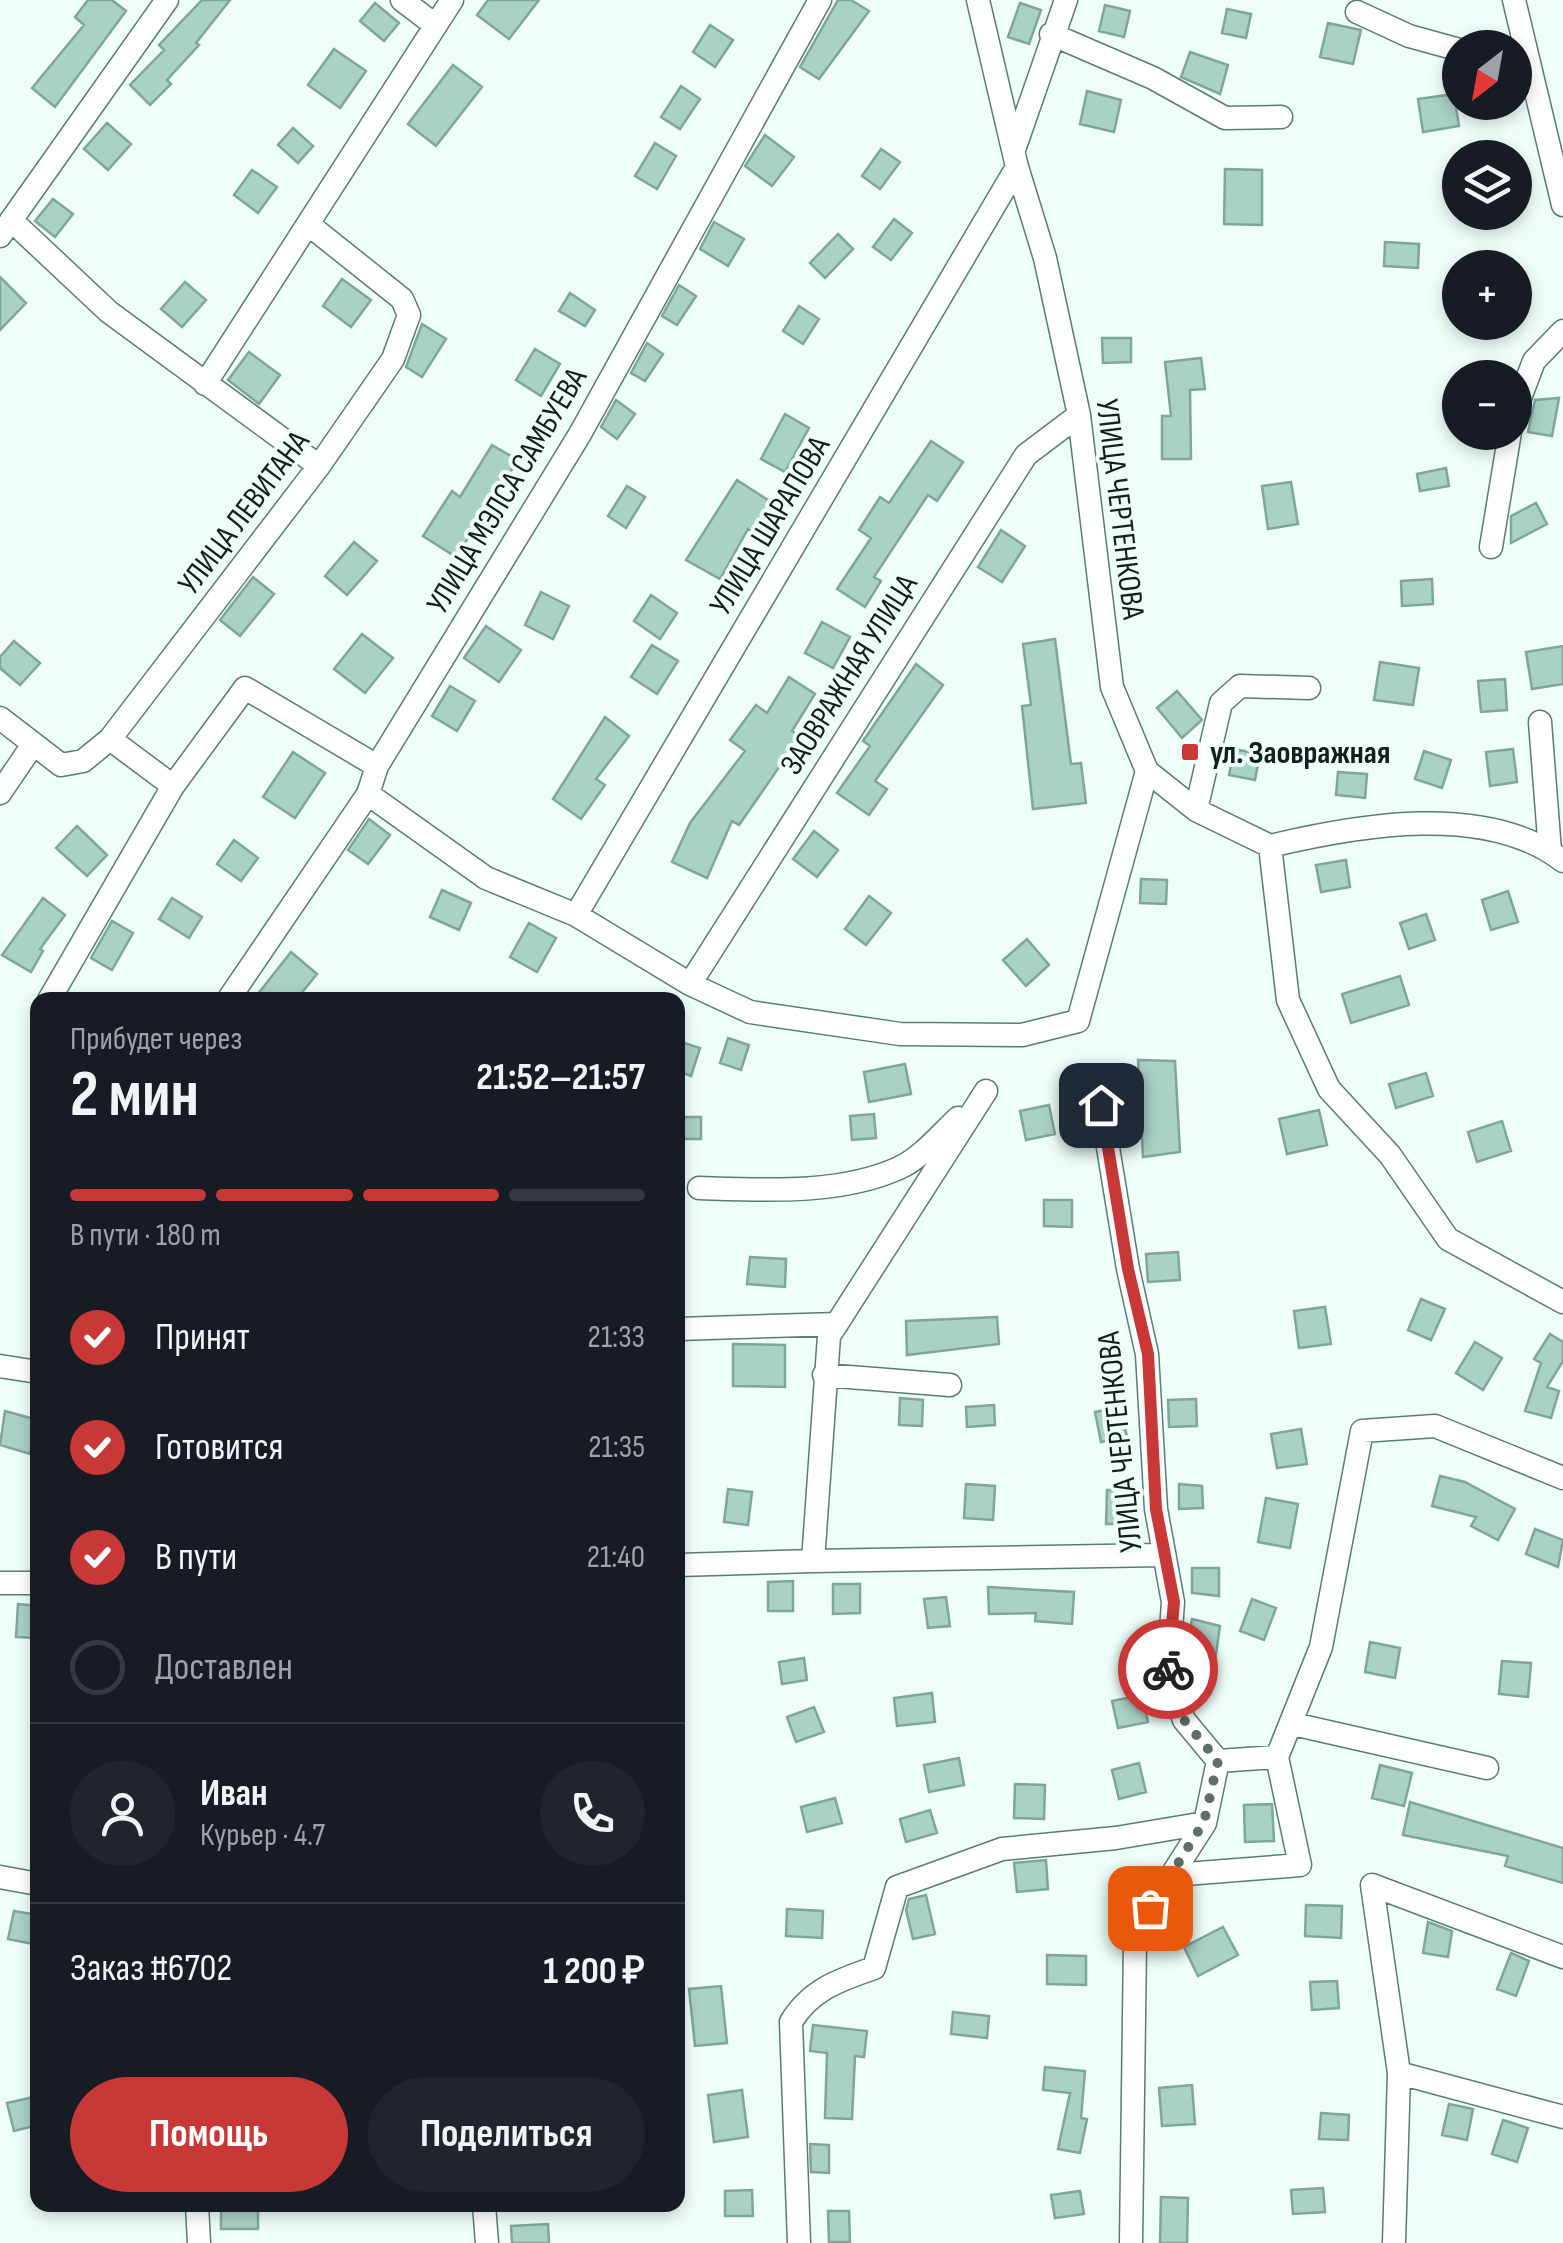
<!DOCTYPE html>
<html lang="ru">
<head>
<meta charset="utf-8">
<style>
  body { margin:0; font-family:"Sofia Sans Condensed",sans-serif; background:#20242c; color:#f1f3f6; height:100vh; display:flex; flex-direction:column; font-size:38px; white-space:nowrap }
  * { box-sizing:border-box; margin:0 }
  p { font-size:32px; color:#9ea1a6 }
  .icon { flex:none; width:55px; height:55px; fill:none; stroke:currentColor; stroke-width:2; stroke-linecap:round; stroke-linejoin:round }
  .map { position:relative; flex:1; overflow:hidden }
  .drawer { position:absolute; left:30px; top:992px; width:655px; height:1220px; display:flex; flex-direction:column; background:#171b24; border-radius:20px; box-shadow:0 5px 15px #0003 }
  .drawer>* { flex:none }
  .needle { width:65px; rotate:211deg }
  .fabs { position:absolute; left:1442px; top:30px; display:grid; gap:20px }
  .fabs a { display:grid; place-items:center; width:90px; height:90px; border-radius:50%; background:#171b24; box-shadow:0 5px 15px #0003; font-size:50px }
  .pin { position:absolute; display:grid; place-items:center; width:85px; height:85px; color:#fff; margin:-42px; border-radius:20px; box-shadow:0 5px 15px #0006 }
  .courier { position:absolute; display:grid; place-items:center; width:100px; height:100px; margin:-50px; border:8px solid #c73836; border-radius:50%; background:#fff; color:#222; box-shadow:0 2px 12px #0007 }
  .head em { font-style:normal; font-weight:700 }
  .head div { display:flex; flex-direction:column-reverse }
  .head { display:flex; align-items:center; justify-content:space-between; height:170px; padding:0 40px }
  h1 { font-size:65px; font-weight:700; line-height:75px }
  .bar { display:grid; grid-template-columns:repeat(4,1fr); gap:15px 10px; align-content:center; height:120px; padding:0 40px }
  .bar i { height:12px; border-radius:8px; background:#363941 }
  .bar .active { background:#c73836 }
  .bar p { grid-column:span 4 }
  .line { display:flex; align-items:center; gap:25px; padding:0 40px; border-top:2px solid #363941 }
  .line div { flex:1 }
  .round { display:grid; place-items:center; flex:none; width:105px; height:105px; border-radius:52px; background:#20242c }
  ol { padding:0 40px; list-style:none }
  li { display:flex; align-items:center; gap:30px; height:110px }
  li p { margin-inline-start:auto }
  li .icon { padding:10px; border-radius:50%; background:#c73836; color:#fff; stroke-width:4 }
  li:last-child { color:#9ea1a6 }
  li i { width:55px; height:55px; border:5px solid #363941; border-radius:50% }
  .action { display:flex; gap:20px; margin-top:auto; padding:20px 40px }
  .action a { flex:1; height:115px; border-radius:60px; background:#c73836; color:#fff; font-size:40px; font-weight:700; line-height:115px; text-align:center }
  .action a+a { background:#20242c; color:#f1f3f6 }
  .map>svg:first-child { display:block }
  .building { fill:#aad1c6; stroke:#80a69b; stroke-width:2.5 }
  .lines { fill:none; stroke-linecap:round; stroke-linejoin:round }
  .minor-casing { stroke:#587d73; stroke-width:25 }
  .minor { stroke:#fff; stroke-width:22 }
  .done { stroke:#5e6e69; stroke-width:10; stroke-dasharray:0 18 }
  .route { stroke:#c73836; stroke-width:12 }
  .poi-dot { fill:#c73836; stroke:#eefef9; stroke-width:4 }
  .labels { text-anchor:middle; stroke-width:8; stroke-linejoin:round; paint-order:stroke }
  .street-label { font-size:32px; fill:#11201c; stroke:#eefef9 }
  .poi-label { font-size:32px; font-weight:bold; fill:#11201c; stroke:#eefef9; text-anchor:start }
</style>
</head>
<body>
<div class="map">
<svg width="1563" height="2243" viewBox="0 0 1563 2243">
  <rect width="100%" height="100%" fill="#eefef9"/>
  <path class="building" d="M88,0H112L126,11L55,107L32,88L84,25L75,17Z
    M202,0H230L196,43L199,45L167,80L171,84L150,105L130,85L164,50L159,45Z
    M488,0H539L509,39L477,15Z
    M838,0H851L869,11L819,79L800,67Z
    M375,3L399,23L384,41L360,21Z
    M1020,3L1041,10L1029,44L1008,37Z
    M1105,5L1130,11L1124,37L1099,31Z
    M1227,9L1251,14L1246,38L1222,33Z
    M1328,23L1361,30L1353,64L1320,57Z
    M710,25L733,40L715,67L693,52Z
    M334,49L366,71L340,108L308,85Z
    M1190,52L1228,65L1220,94L1181,77Z
    M453,65L482,87L436,146L408,124Z
    M681,86L700,99L680,129L661,117Z
    M1087,91L1121,100L1114,132L1080,124Z
    M1454,94L1459,126L1423,132L1418,99Z
    M107,123L131,144L108,170L84,149Z
    M293,128L313,146L298,163L278,145Z
    M765,135L794,157L772,186L745,166Z
    M655,143L676,156L657,189L635,176Z
    M881,149L900,162L880,189L862,176Z
    M1225,169L1262,170V225L1224,224Z
    M252,170L277,187L258,213L234,195Z
    M53,199L73,214L55,237L35,221Z
    M894,219L912,233L891,260L873,247Z
    M714,222L744,239L728,266L700,249Z
    M838,234L853,249L825,278L810,263Z
    M1385,242L1419,244L1418,268L1384,266Z
    M0,277L26,303L0,330Z
    M342,279L371,300L351,327L323,306Z
    M185,282L206,300L182,327L161,309Z
    M679,285L696,296L677,325L662,316Z
    M570,293L595,310L585,326L559,311Z
    M799,306L819,319L803,344L783,331Z
    M422,324L446,339L422,377L406,367Z
    M1102,338H1131V362L1103,363Z
    M647,343L663,354L645,381L631,373Z
    M535,349L560,364L541,396L516,380Z
    M249,352L280,375L259,404L228,380Z
    M1201,358L1205,389L1190,390L1191,459H1162V416H1171L1165,362Z
    M1559,398L1552,436L1528,432L1535,400Z
    M616,400L635,414L617,439L601,427Z
    M785,414L809,428L785,472L761,459Z
    M931,441L963,462L937,501L928,495L874,577L881,581L865,607L837,589L871,538L859,530L880,497L889,503Z
    M492,445L518,460L456,557L423,536L452,491L460,497Z
    M1446,468L1449,486L1420,491L1417,474Z
    M737,480L771,502L752,532L748,529L720,579L686,560Z
    M1291,482L1298,524L1268,529L1262,486Z
    M627,486L645,497L626,528L608,516Z
    M1536,503L1547,524L1511,543V516Z
    M1001,530L1025,546L1002,582L978,567Z
    M354,542L377,561L347,595L325,576Z
    M253,577L274,594L240,636L220,620Z
    M1432,579L1433,604L1402,606L1401,581Z
    M541,592L569,606L553,639L525,625Z
    M651,595L677,613L660,639L634,621Z
    M822,622L850,637L833,668L805,653Z
    M486,626L521,650L499,682L464,658Z
    M362,634L393,658L365,693L334,669Z
    M1055,639L1071,764L1081,763L1086,803L1033,809L1022,706L1031,705L1023,644Z
    M14,641L40,663L20,685L0,668V657Z
    M652,645L678,661L657,694L631,677Z
    M1563,646V684L1532,689L1526,652Z
    M1380,662L1419,668L1413,705L1374,700Z
    M916,664L943,685L875,781L887,789L869,815L837,793L870,746L863,741Z
    M789,677L815,694L792,731L800,737L739,825L732,821L707,878L672,862L690,823L745,751L730,740L756,705L767,713Z
    M1505,679L1507,710L1481,712L1478,681Z
    M450,686L475,701L457,731L432,716Z
    M1177,691L1202,720L1182,738L1157,708Z
    M605,717L629,736L596,779L605,785L581,819L553,799Z
    M1234,749L1260,754L1255,780L1229,775Z
    M1513,749L1517,782L1490,786L1486,752Z
    M1424,751L1451,760L1442,788L1415,779Z
    M293,752L325,773L295,818L263,797Z
    M1338,772L1367,774L1365,798L1336,795Z
    M369,819L390,835L368,864L348,850Z
    M77,826L107,855L87,876L56,848Z
    M814,831L838,850L817,877L793,859Z
    M234,840L258,858L241,881L217,864Z
    M1346,860L1350,887L1321,892L1316,865Z
    M1141,879L1167,880L1166,904L1140,903Z
    M442,890L471,903L459,930L430,917Z
    M1508,891L1518,922L1491,930L1482,900Z
    M869,896L891,913L866,945L845,929Z
    M43,898L65,915L40,949L43,951L31,972L2,955Z
    M172,898L202,917L189,938L159,919Z
    M1426,914L1435,940L1409,949L1400,923Z
    M112,921L133,933L112,970L91,958Z
    M529,923L556,938L537,972L510,957Z
    M1027,939L1049,965L1026,986L1003,960Z
    M291,952L317,974L296,1000H253Z
    M1400,976L1409,1005L1351,1023L1342,994Z
    M728,1038L749,1045L741,1070L720,1063Z
    M678,1041L700,1048L691,1076L678,1071Z
    M1138,1060L1175,1061L1180,1152L1143,1157Z
    M905,1064L911,1094L869,1102L864,1072Z
    M1426,1073L1433,1096L1396,1108L1389,1084Z
    M1049,1105L1055,1134L1026,1140L1020,1111Z
    M1319,1110L1327,1145L1287,1154L1279,1119Z
    M874,1114L876,1138L852,1140L850,1116Z
    M678,1117H701V1139H678Z
    M1502,1121L1511,1151L1477,1162L1468,1132Z
    M1044,1200H1072V1227L1044,1226Z
    M1178,1252L1180,1280L1148,1282L1146,1254Z
    M750,1257L786,1259L785,1287L747,1284Z
    M1421,1299L1445,1309L1431,1340L1408,1330Z
    M1325,1307L1331,1344L1299,1348L1294,1311Z
    M997,1317L999,1344L907,1355L906,1321Z
    M1550,1334L1563,1342V1361L1547,1387L1559,1391L1551,1418L1525,1411L1541,1363L1534,1359Z
    M1475,1342L1502,1358L1483,1390L1456,1373Z
    M733,1344L785,1345V1387L733,1386Z
    M900,1398L923,1400L922,1426L899,1425Z
    M1196,1399L1197,1426L1169,1427L1168,1400Z
    M994,1405L995,1425L967,1427L966,1407Z
    M1121,1407L1127,1437L1101,1442L1095,1412Z
    M5,1411L38,1420L30,1454L0,1445Z
    M1301,1429L1307,1464L1277,1468L1271,1434Z
    M1440,1476L1465,1482L1515,1509L1498,1540L1471,1526L1476,1517L1432,1506Z
    M966,1484L995,1486L993,1520L964,1518Z
    M1179,1484L1202,1486L1203,1508L1179,1509Z
    M728,1489L752,1492L748,1525L724,1522Z
    M1107,1490H1136L1135,1524H1106Z
    M1266,1498L1298,1504L1290,1548L1258,1542Z
    M1535,1529L1563,1540L1558,1567L1526,1554Z
    M1192,1568H1219V1596L1192,1593Z
    M793,1581V1611H768V1582Z
    M833,1584H860V1613L833,1614Z
    M988,1587L1074,1592L1072,1624L1035,1621L1036,1613L989,1614Z
    M946,1597L950,1626L928,1628L924,1599Z
    M1252,1599L1276,1608L1264,1640L1240,1631Z
    M18,1604L38,1606V1638L16,1637Z
    M1192,1619L1220,1626L1214,1668L1184,1661Z
    M1370,1642L1400,1648L1395,1678L1365,1672Z
    M804,1658L807,1680L782,1684L779,1662Z
    M1502,1661L1531,1663L1528,1697L1499,1694Z
    M932,1693L935,1722L897,1726L894,1698Z
    M1142,1695L1148,1722L1118,1728L1112,1701Z
    M814,1707L824,1732L796,1742L787,1717Z
    M959,1758L964,1785L929,1792L924,1765Z
    M1139,1763L1146,1792L1119,1799L1112,1770Z
    M1380,1765L1412,1773L1404,1806L1372,1798Z
    M1015,1784L1045,1785L1044,1819L1014,1818Z
    M835,1798L842,1823L807,1832L801,1807Z
    M1410,1802L1563,1848V1883L1505,1866L1508,1856L1403,1835Z
    M1272,1804L1274,1841L1245,1842L1244,1805Z
    M930,1810L937,1833L906,1842L900,1819Z
    M1046,1860L1048,1889L1017,1892L1014,1863Z
    M926,1895L935,1934L913,1939L906,1910L909,1899Z
    M1306,1905L1342,1906L1341,1938L1305,1936Z
    M787,1909L823,1911L822,1938L786,1936Z
    M14,1911L38,1915L33,1944L8,1939Z
    M1428,1922L1452,1931L1448,1957L1423,1953Z
    M1223,1927L1238,1955L1198,1976L1184,1947Z
    M1511,1953L1529,1961L1516,1996L1497,1989Z
    M1047,1955L1086,1956V1985L1047,1984Z
    M1337,1981L1339,2008L1312,2010L1310,1982Z
    M721,1986L727,2043L695,2046L689,1989Z
    M953,2012L989,2016L987,2038L951,2034Z
    M813,2025L867,2031L864,2057L855,2056L852,2119L825,2118L827,2053L810,2051Z
    M1045,2067L1085,2071L1081,2118L1087,2119L1080,2153L1058,2149L1070,2093L1043,2090Z
    M1192,2085L1195,2124L1162,2126L1159,2088Z
    M742,2090L748,2137L714,2142L708,2095Z
    M38,2096V2125L14,2131L7,2103Z
    M1449,2104L1473,2109L1467,2140L1442,2135Z
    M1321,2113L1349,2115L1348,2140L1319,2139Z
    M1503,2120L1528,2128L1517,2162L1492,2154Z
    M810,2144L829,2145V2173L811,2172Z
    M1323,2188L1325,2212L1293,2214L1291,2190Z
    M752,2190L753,2216H725V2191Z
    M1080,2191L1084,2214L1055,2218L1051,2195Z
    M1161,2197L1188,2198L1187,2243H1160Z
    M221,2205H258V2229H221Z
    M828,2211H849L850,2242H829Z
    M548,2224L549,2243H512L511,2226Z"/>
  <g class="lines">
    <defs>
      <path id="minor" d="M402,0L435,25
        M1514,0L1563,205
        M1357,12L1409,36L1460,50
        M1051,34L1153,78L1225,118L1281,117
        M1015,147L1066,0
        M11,220L109,312L319,466
        M0,236L167,0
        M205,384L452,0
        M1515,411L1534,361L1563,331
        M1491,547L1510,432
        M0,718L61,765L83,761L110,739L319,466L393,359L409,315L402,299L308,224
        M1540,722L1550,851
        M110,739L173,786
        M1147,771L1196,810L1270,846L1288,1000L1329,1089L1390,1155L1448,1239L1563,1302
        M0,793L32,746
        M368,794L486,878L576,915L690,984L750,1012L900,1034L1022,1035L1078,1021L1147,771L1112,687L1079,415L1045,258L1017,167L978,0
        M1196,810L1221,703L1240,686L1309,688
        M1270,846C1358,825 1487,802 1563,861
        M576,915L1017,167
        M690,984L1026,455L1079,415
        M49,1000L173,786L245,688L377,766
        M228,1000L368,794L377,766L580,434L820,0
        M1101,1105L1128,1269L1147,1354L1156,1509L1173,1602L1168,1671L1184,1720L1218,1761
        M699,1188C762,1190 840,1195 899,1168C921,1158 941,1134 958,1118
        M678,1329L837,1324
        M0,1366L38,1372
        M824,1375L950,1385
        M813,1561L1162,1555
        M678,1565L813,1561L829,1336L986,1091
        M0,1583H38
        M1293,1724L1487,1768
        M1277,1757L1321,1647L1362,1431L1435,1426L1563,1478
        M1173,1875L1300,1865L1277,1757L1218,1761
        M0,1877L38,1884
        M1399,2073L1563,2117
        M197,2205L199,2243
        M484,2205L487,2243
        M799,2243L791,2022C810,1990 839,1980 874,1968L897,1887L1002,1849L1116,1838L1205,1823
        M1131,2243L1135,1942L1150,1909L1205,1823L1218,1761
        M1394,2243L1399,2073L1372,1885L1563,1957"/>
    </defs>
    <use href="#minor" class="minor-casing"/>
    <use href="#minor" class="minor"/>
  </g>
  <g class="lines">
    <path class="done" d="M1150,1908L1204,1822L1218,1761L1184,1720L1168,1669"/>
    <path class="route" d="M1101,1105L1128,1269L1148,1354L1156,1509L1174,1602L1168,1669"/>
  </g>
  <rect class="poi-dot" x="1180" y="742" width="20" height="20" rx="5"/>
  <g class="labels">
    <g class="street-label">
      <text transform="translate(506 490) rotate(-59)" y="11">УЛИЦА МЭЛСА САМБУЕВА</text>
      <text transform="translate(1121 509) rotate(83)" y="11">УЛИЦА ЧЕРТЕНКОВА</text>
      <text transform="translate(243 512) rotate(-53)" y="11">УЛИЦА ЛЕВИТАНА</text>
      <text transform="translate(769 525) rotate(-59)" y="11">УЛИЦА ШАРАПОВА</text>
      <text transform="translate(848 674) rotate(-58)" y="11">ЗАОВРАЖНАЯ УЛИЦА</text>
      <text transform="translate(1119 1442) rotate(-96)" y="11">УЛИЦА ЧЕРТЕНКОВА</text>
    </g>
    <g class="poi-label">
      <text x="1210" y="763">ул. Заовражная</text>
    </g>
  </g>
</svg>
<div class="fabs">
<a><svg class="needle" viewBox="-14 -14 28 28"><path d="M0-13l5 13h-10z" fill="#e53935"/><path d="M0 13l5-13h-10z" fill="#9ea1a6"/></svg></a>
<a><svg class="icon" aria-label="layers" viewBox="0 0 24 24"><path d="M12 4l9 5-9 5-9-5zM3 14l9 5 9-5"/></svg></a>
<a>+</a>
<a>−</a>
</div>
<div class="pin" style="left:1150px;top:1908px;background:#ea580c"><svg class="icon" aria-label="bag" viewBox="0 0 24 24"><path d="M5 8h14l-1 12H6zM9 8a3 3 0 0 1 6 0"/></svg></div>
<div class="pin" style="left:1101px;top:1105px;background:#1f2937"><svg class="icon" aria-label="home" viewBox="0 0 24 24"><path d="M3 11l9-7 9 7M6 9v11h12V9"/></svg></div>
<div class="courier" style="left:1168px;top:1669px"><svg class="icon" aria-label="bike" viewBox="0 0 24 24"><circle cx="6" cy="16" r="4"/><circle cx="18" cy="16" r="4"/><path d="M6 16l4-8h5l3 8M10 8l3 8H6M13 5h3"/></svg></div>
<section class="drawer">
<div class="head"><div><h1>2 мин</h1><p>Прибудет через</p></div><em>21:52–21:57</em></div>
<div class="bar"><i class="active"></i><i class="active"></i><i class="active"></i><i></i><p>В пути · 180 m</p></div>
<ol>
<li><svg class="icon" aria-label="check" viewBox="0 0 24 24"><path d="M5 12l5 5 9-10"/></svg>Принят<p>21:33</p></li>
<li><svg class="icon" aria-label="check" viewBox="0 0 24 24"><path d="M5 12l5 5 9-10"/></svg>Готовится<p>21:35</p></li>
<li><svg class="icon" aria-label="check" viewBox="0 0 24 24"><path d="M5 12l5 5 9-10"/></svg>В пути<p>21:40</p></li>
<li><i></i>Доставлен</li>
</ol>
<div class="line" style="height:180px"><a class="round"><svg class="icon" aria-label="person" viewBox="0 0 24 24"><circle cx="12" cy="8" r="4"/><path d="M4 21q1-7 8-7t8 7"/></svg></a><div><b>Иван</b><p>Курьер · 4.7</p></div><a class="round"><svg class="icon" aria-label="phone" viewBox="0 0 24 24"><path d="M5 4h4l2 5-3 2q2 4 5 5l2-3 5 2v4C11 20 4 13 5 4z"/></svg></a></div>
<div class="line" style="height:130px"><div>Заказ #6702</div><b>1 200 ₽</b></div>
<div class="action"><a>Помощь</a><a>Поделиться</a></div>
</section>
</div>
</body>
</html>
